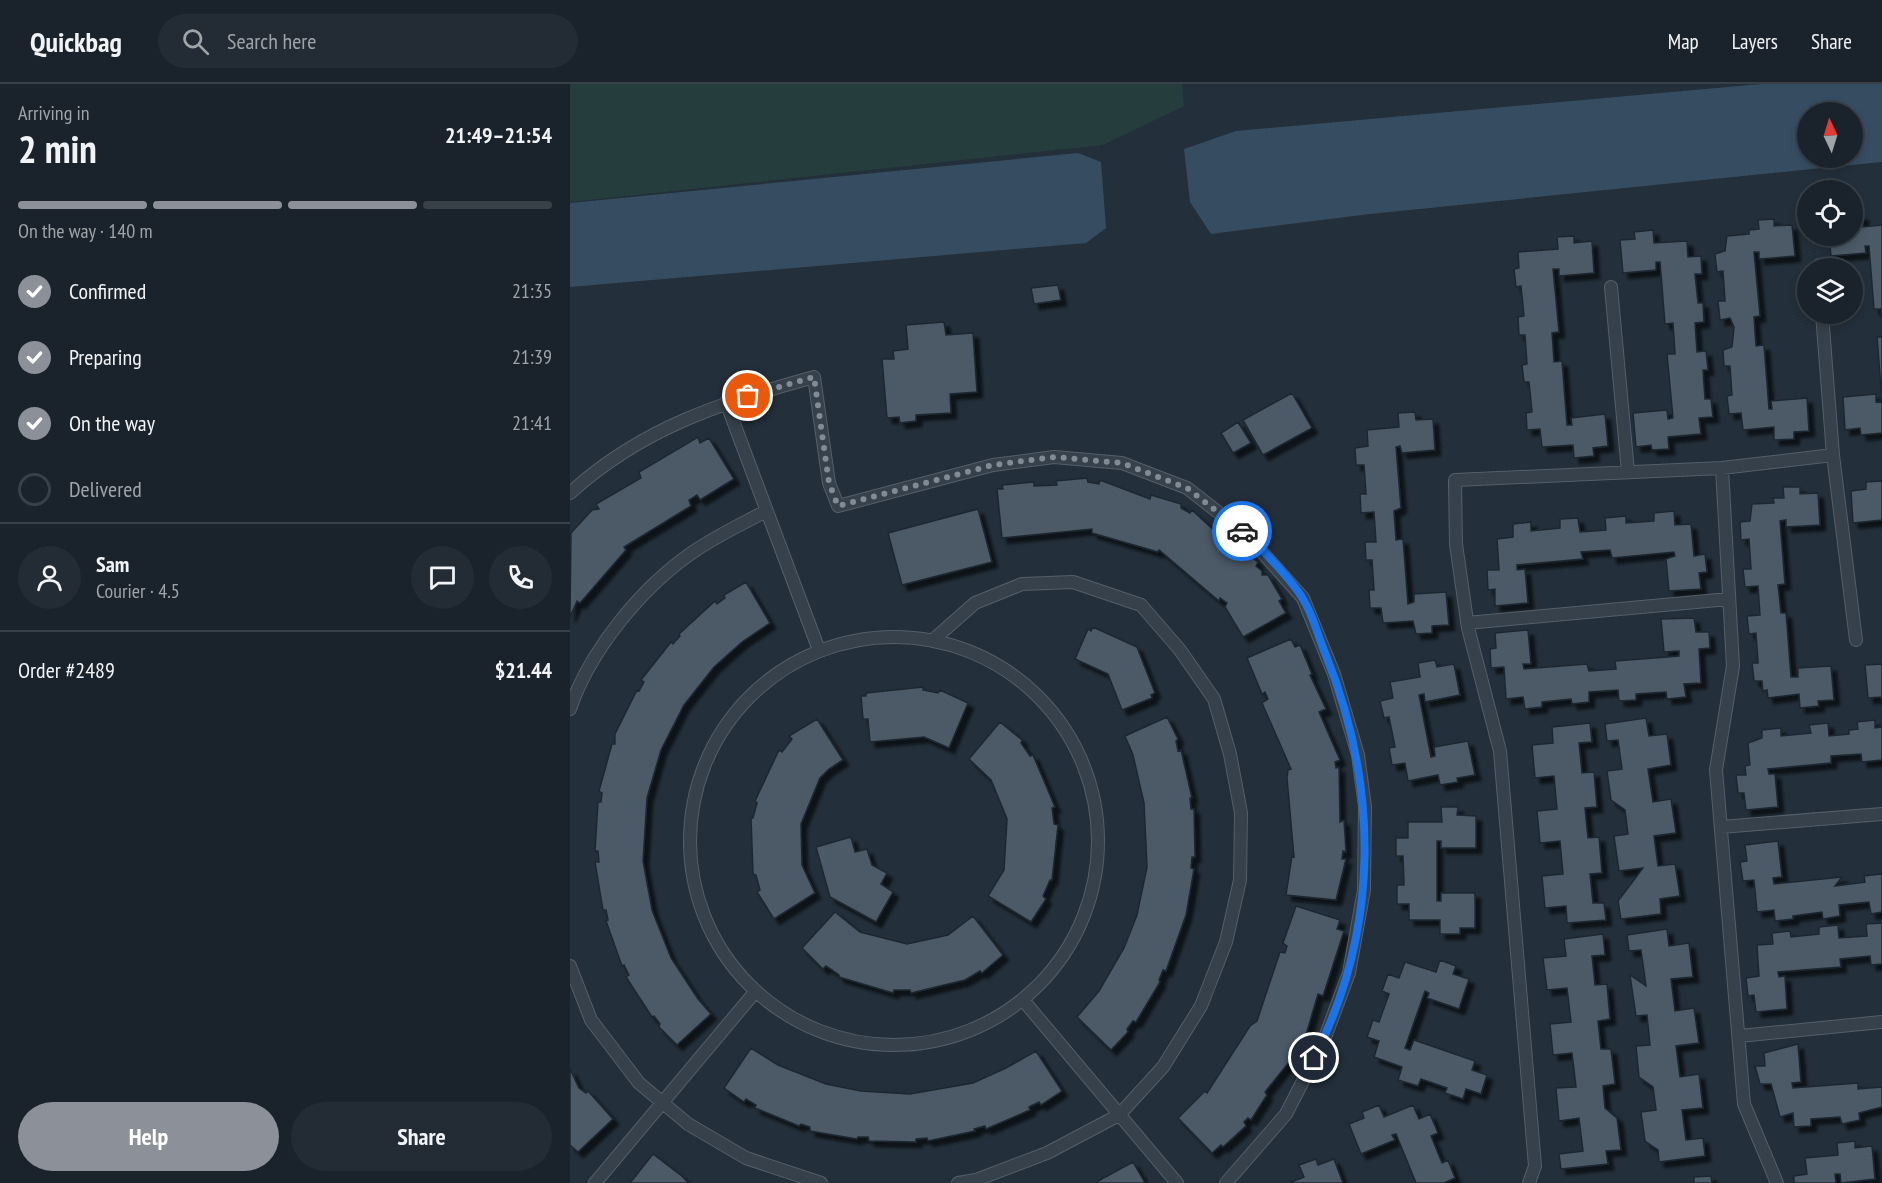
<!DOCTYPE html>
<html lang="en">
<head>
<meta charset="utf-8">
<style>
  body { margin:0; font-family:"PT Sans Narrow",sans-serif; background:#232b34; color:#f1f3f6; height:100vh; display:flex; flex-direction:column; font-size:22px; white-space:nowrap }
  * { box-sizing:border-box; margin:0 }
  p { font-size:20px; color:#9fa4a9 }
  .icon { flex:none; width:33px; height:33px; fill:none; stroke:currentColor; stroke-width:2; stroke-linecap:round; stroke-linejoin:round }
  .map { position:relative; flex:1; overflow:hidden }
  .panel { display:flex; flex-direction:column; background:#1a232c; width:570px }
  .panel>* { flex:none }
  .needle { width:39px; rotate:356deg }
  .controls { position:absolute; left:1227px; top:18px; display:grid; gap:12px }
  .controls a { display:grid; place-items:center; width:66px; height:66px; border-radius:50%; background:#1a232c; box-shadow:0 3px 9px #0003,0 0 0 2px #384048; font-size:30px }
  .pin { position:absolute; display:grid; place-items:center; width:51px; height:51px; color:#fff; margin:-26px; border:3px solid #fff; border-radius:50%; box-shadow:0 2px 6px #0007 }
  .courier { position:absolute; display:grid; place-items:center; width:60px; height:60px; margin:-30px; border:4px solid #1a73e8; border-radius:50%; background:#fff; color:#222; box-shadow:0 2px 8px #0007 }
  .head em { font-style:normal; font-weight:700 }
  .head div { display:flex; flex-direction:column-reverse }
  .head { display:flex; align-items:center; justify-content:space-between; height:102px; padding:0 18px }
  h1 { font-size:39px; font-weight:700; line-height:45px }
  .bar { display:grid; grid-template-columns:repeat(4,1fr); gap:9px 6px; align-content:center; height:72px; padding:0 18px }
  .bar i { height:8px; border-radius:4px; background:#384048 }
  .bar .selected { background:#8c9099 }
  .bar p { grid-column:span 4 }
  .line { display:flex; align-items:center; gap:15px; padding:0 18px; border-top:2px solid #384048 }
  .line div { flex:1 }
  .round { display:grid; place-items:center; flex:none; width:63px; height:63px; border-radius:32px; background:#232b34 }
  ol { padding:0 18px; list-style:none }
  li { display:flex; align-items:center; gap:18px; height:66px }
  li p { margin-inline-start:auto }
  li .icon { padding:6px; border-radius:50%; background:#8c9099; color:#fff; stroke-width:4 }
  li:last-child { color:#9fa4a9 }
  li i { width:33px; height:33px; border:3px solid #384048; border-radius:50% }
  .cta { display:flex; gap:12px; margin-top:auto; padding:12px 18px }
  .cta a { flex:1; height:69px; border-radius:36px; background:#8c9099; color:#fff; font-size:24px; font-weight:700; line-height:69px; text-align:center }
  .cta a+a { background:#232b34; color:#f1f3f6 }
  header { display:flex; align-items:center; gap:36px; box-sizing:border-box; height:84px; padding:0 30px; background:#1a232c; border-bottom:2px solid #384048 }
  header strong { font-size:28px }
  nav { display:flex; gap:33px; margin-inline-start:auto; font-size:21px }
  .search { width:420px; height:54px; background:#232b34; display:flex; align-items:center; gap:15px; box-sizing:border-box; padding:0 21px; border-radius:33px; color:#9fa4a9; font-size:22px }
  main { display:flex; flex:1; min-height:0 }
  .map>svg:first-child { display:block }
  .green { fill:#263d3d }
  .water { fill:#364d61; fill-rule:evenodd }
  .building { fill:#4c5a66; stroke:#1e2832; stroke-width:1.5; filter:url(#shadow) }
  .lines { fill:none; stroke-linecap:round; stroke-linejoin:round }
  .lane-casing { stroke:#555f69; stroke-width:14 }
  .lane { stroke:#36414b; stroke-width:12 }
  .done { stroke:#808b96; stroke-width:6; stroke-dasharray:0 10.8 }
  .route { stroke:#1a73e8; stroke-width:8 }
</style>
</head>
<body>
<header>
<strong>Quickbag</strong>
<div class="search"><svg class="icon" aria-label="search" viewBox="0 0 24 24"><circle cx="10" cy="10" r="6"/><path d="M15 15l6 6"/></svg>Search here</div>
<nav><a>Map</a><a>Layers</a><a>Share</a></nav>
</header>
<main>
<section class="panel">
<div class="head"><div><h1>2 min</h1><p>Arriving in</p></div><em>21:49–21:54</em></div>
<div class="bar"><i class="selected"></i><i class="selected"></i><i class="selected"></i><i></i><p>On the way · 140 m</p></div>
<ol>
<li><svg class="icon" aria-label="check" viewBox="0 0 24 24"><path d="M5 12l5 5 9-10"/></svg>Confirmed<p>21:35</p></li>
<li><svg class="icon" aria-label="check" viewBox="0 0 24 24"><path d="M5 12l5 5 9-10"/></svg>Preparing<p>21:39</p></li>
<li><svg class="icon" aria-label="check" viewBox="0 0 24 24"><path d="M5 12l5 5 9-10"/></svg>On the way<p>21:41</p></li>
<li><i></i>Delivered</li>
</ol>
<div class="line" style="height:108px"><a class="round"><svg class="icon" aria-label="person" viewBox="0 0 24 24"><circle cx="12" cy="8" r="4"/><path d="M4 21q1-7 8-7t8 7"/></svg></a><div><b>Sam</b><p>Courier · 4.5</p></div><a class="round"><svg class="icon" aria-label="chat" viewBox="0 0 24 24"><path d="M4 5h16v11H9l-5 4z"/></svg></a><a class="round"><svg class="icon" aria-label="phone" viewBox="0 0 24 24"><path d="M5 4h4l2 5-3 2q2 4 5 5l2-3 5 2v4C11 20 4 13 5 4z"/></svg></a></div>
<div class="line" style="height:78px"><div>Order #2489</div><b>$21.44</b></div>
<div class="cta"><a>Help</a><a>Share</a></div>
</section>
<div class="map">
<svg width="1312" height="1099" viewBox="0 0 1312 1099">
  <defs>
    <filter id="shadow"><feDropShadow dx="5.5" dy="5.5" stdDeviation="1.5" flood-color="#0009"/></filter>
  </defs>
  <rect width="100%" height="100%" fill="#232f3a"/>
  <path class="green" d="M0,0H612L614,22L533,61L0,118Z"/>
  <path class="water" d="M1191,0H1312V78L800,130L641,150L620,118L614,65L666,47ZM1238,28H1282V74H1238Z
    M508,69L531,78L536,144L516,159L0,203V119Z"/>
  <path class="building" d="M1282,131H1293V143L1312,141V235L1311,225H1304L1299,162H1295L1296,169L1261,172L1259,152H1282Z
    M1204,135V142L1222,141L1225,172L1189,175V168H1184L1190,232L1184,233L1186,262L1194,261L1199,325H1202L1201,317L1237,314L1239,347L1224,348V355L1204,356V343L1173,346L1171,329L1159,330L1157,312L1162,311L1160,282H1154L1153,266L1162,263L1164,243L1160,234L1150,236L1148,217H1155L1153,187L1147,188L1145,170L1155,167L1157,152L1179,150V146L1189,145L1188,136Z
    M1083,146L1084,159L1117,157L1118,173L1131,172L1132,190H1125L1128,219H1133L1134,238L1125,239L1127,268L1136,267L1138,286H1133L1135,315H1141L1143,333L1129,334L1131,350L1098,353L1099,365L1082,366L1081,361L1066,363L1063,329L1097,326L1098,335L1103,334L1097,270H1105L1103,239L1095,240L1090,178H1086V186L1053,189L1050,156L1065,155L1064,148Z
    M1004,152V159L1022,157L1024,189L989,192V185H983L989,248L982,249L984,278L992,277L997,341H1002L1001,334L1035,330L1038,362L1023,364L1024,372L1004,374L1003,361L972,363L970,345L957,346L956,329L962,328L959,298H954L952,281L957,280L955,251H949L948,233L954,232L951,202L946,203L944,185L949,184L948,168L988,165L987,153Z
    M488,201L491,216L464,220L461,204Z
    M374,238L376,251L403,249L407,308L380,310L381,329L346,331V337L330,339L329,333L317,334L312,275H324L323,267L338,265L336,241Z
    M1307,253H1312V349L1291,351L1290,344L1275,346L1273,313L1306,310V318L1312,317Z
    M722,309L742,344L693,371L673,336Z
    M845,328L846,336L863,335L865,366L832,369L830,362L826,363L831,424L824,427L826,456L833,455L838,520L844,518V510L876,508L879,541L862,542V549L846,550L843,537L813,539L811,524H800L799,506H804L802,476H796L795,458H806L804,428L791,429L790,410H796L794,381H786L785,364L798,362L797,346L829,343L828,329Z
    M668,338L681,359L663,369L651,349Z
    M128,353L130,359L139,354L164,395L130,416L127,411L119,416L121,422L54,463L56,466L10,519L7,517L0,533L1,449L22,426L29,425L26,420L71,394L69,388Z
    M517,394L518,398L529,400L530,396L580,415L581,411L611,420V424L620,429L622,426L662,463L664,460L688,478L686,482L692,487V491H698L712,515L709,517L716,529L673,553L655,523L657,519L650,514L649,517L589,466L588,468L522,449V445L432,454L427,405H433L432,401L464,398V402L487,401L486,397Z
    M1312,397V436L1283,439L1281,407L1296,405V398Z
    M1213,403H1230V410L1248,409L1250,441L1216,443V436L1210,437L1215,500L1208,501L1211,529H1216L1221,593H1228V584L1261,582L1264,616L1248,617L1249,622L1230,624L1229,610L1198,614L1197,606L1193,607L1192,597H1184L1182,579H1188L1186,549L1179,550L1177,532L1190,531L1188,502L1175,503L1173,485H1181L1179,455L1171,456L1170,438L1180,437L1182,420L1204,419L1203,414H1214Z
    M408,425L422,478L332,501L318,449Z
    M1104,427L1105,441L1121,440L1124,472L1135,470L1137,488L1129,489L1131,505L1099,507L1096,475L1105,472L1104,468L1042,474L1040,466L1011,468L1013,475L947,481V486L955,485L958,519L925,522V505L918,506L917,486H929L927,455L943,453V440L961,438V447L990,444V435L1008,434L1010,448L1036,446L1035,434L1056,432V439L1084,437V429Z
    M176,498L200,539L172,558L144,583L114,621L91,666L77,714L73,777L82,826L101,874L128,915L141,930L107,961L89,943L90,940L84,932L82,933L56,893L59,891L54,881L52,882L36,837L38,836L36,826H33L25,778H29L28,767H25L28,718H31L32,709L29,707L42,660H45V650L67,606L69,607L74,598L71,596L101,558L103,560L110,552L109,550L145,517L147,520L155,514L154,511Z
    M1124,534L1126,548H1139L1140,564L1129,565L1131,599L1114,600L1116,613L1097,615L1096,608L1066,610V616L1049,617L1048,606L1019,608V618L1002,620L1001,615L972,618V623L955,625L953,613L936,615L934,583L921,584L920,565L926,564L925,549L958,546L961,580H953L954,585L1017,580L1019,587L1046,585L1045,577L1109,572V567L1094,568L1091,535Z
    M523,543L567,563L585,609L581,611L582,614L552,626L538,590L505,575L518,545L521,547Z
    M721,555L725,563L730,561L742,590L740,591L756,625L749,628L770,676L765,678L766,684L769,683L770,738L774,736L776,768L773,767L772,775H776L766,816L716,811L722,772L724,773L717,694L718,686L721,685L692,619L698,615L695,608L692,610L677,574Z
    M865,576L867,583L884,580L890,611L855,618L854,610L849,611L861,673L865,672L864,663L898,657L905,691L887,694L888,698L870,701L868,691L838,697L835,679L822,681L819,664L825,663L819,633L814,634L810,617L823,614L820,598L850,593L848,579Z
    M1312,580V618L1311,613L1298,614L1295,581Z
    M353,603V606L368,609L370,606L398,619L379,664L354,653L300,658L298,635H293L291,612H296V609Z
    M597,633L608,655L606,657L608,667L611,666L622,714H620L621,725H624L625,773H622L621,784L624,785L616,831L596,887L593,886L589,896L590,898L566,938L563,937L557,945L558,948L541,966L507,933L529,907L554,864L567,831L577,783L574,719L563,671L555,652Z
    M1076,634L1079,652L1097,650L1101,681L1078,685L1083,718L1101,715L1106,749L1084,752L1088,782L1105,780L1110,812L1090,815L1091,830L1051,835L1048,817L1073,784L1049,787L1044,752L1058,750L1055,726L1041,716L1037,687L1052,685L1048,656L1037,657L1035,640Z
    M247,635L273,676L259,685L250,694L231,740L232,781L245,809L204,835L187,808L190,806L186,791L183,790L181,734H183L187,719L185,717L209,666L212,668L222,655L219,652Z
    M1305,636V644L1312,643V676L1292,678L1291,670L1261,672V679L1198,685L1199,690H1205L1208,723L1176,726L1174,709H1168L1166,691H1176L1175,682L1180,681L1178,659L1192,654V646L1211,644V652L1241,649L1239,641L1258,639L1259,652L1279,650V646L1288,645L1287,638Z
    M430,638L452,656L451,659L460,672L463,671L485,723L482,724L484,740L488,741L482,796H480L473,812L476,815L461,838L418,812L434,786L437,735L421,696L399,675Z
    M1020,639L1022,658L1009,659L1012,689L1024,688L1027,723L1015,724L1018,754L1029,753L1032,789L1020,790L1023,819H1034L1036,836L997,839L996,822L975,824L972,792L993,790L990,757L970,759L967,727L987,725L984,692L965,694L962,661L983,659L982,643Z
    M871,723H888L887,731L906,732V764H871V757H867V817H871V809H905V844H890V850H870V836H839V820H827V801H834L833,772H826V754H838V738H872Z
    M281,753L285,768L297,765L302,781L317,789L311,800L323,808L306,838L260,813L246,763Z
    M1208,757L1212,793L1203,794L1204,800L1272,793L1265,802L1295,798L1294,792L1312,790V828L1301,830L1299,818L1269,821L1270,832L1253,835L1252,828L1223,832V835L1205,837L1204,826L1187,828L1184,796L1173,797L1170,778L1177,777L1175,761Z
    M726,822L770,836L767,845L774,847L753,912L748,910L733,961L727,959L725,965L728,967L695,1008L697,1011L681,1036L678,1034L674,1038L676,1042L653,1063L651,1061L642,1069L608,1034L635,1007L637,1009L680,942L687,937L710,868L715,869L717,862L713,859Z
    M265,828L290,848L337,860L378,851L403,832L433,871L412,889L410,887L395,896L341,909L340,906H324L323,909L269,893V891L256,882L253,885L232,864Z
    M1312,839V880L1301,881L1300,872L1270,875L1271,883L1208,888L1209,893L1215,892L1217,925L1186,928L1184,911L1178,912L1176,894L1189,892L1187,861L1203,860L1202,849L1220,847L1221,853L1249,850V843L1268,841L1269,854L1297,852L1296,840Z
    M1097,845L1099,862L1119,859L1123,893L1101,895L1105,927L1124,924L1129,959L1106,962L1110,993L1129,990L1133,1024L1112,1026L1116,1056L1133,1054L1135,1072L1089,1078L1088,1066L1075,1057L1071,1028L1086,1026L1083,1003L1069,993L1066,962L1080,961L1077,931L1066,932L1060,891L1076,902L1071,866L1059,867L1057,851Z
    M1033,850L1035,871L1022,872L1025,901L1037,900L1040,935L1028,937L1031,965H1041L1045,1000L1033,1002L1035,1024L1047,1034L1051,1066L1036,1067L1038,1080L991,1085L989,1070L1013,1067L1009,1034L989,1037L986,1004L1006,1003L1002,969L983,971L980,940L1001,938L997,904L977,906L973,874L996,872L994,855Z
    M870,876L886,882L883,890L899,895L889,925L857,914L859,909L855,907L835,964L840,966L844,956L905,977L902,986L917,991L911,1010L896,1005L893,1015L875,1009L877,1004L851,995L848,1002L828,996L832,983L804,973L809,957L797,953L803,936L809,938L819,910L812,907L818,890L829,894L835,878L866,888Z
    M1228,960L1231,998L1222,999L1223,1004L1288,999V1005L1312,1003V1023L1289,1029L1290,1036L1272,1040L1270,1033L1241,1035V1042L1224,1043L1223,1029L1210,1033L1201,1000H1190L1185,982H1195L1194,969Z
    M181,964L208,981L256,1000L291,1007L340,1010L403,999L436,984L466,967L492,1007L471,1021L469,1018L459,1023L460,1026L416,1045L415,1042L404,1045L405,1047L358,1057L357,1054L346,1055V1058L299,1057L298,1053H288L287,1055L240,1047V1043L231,1040L229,1042L185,1024L186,1021L176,1015L174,1018L154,1004Z
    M0,985L9,1004L16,1009L18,1007L43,1035L8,1068L0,1061Z
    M809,1021L814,1033L843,1021L849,1035L860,1030L868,1049L861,1052L872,1079L878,1076L885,1094L874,1099H846L826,1050L822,1051L825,1056L791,1070L779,1040L794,1034L792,1028Z
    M1285,1057V1064L1302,1062L1305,1095L1271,1099L1270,1090H1265L1266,1099H1224V1092L1237,1090L1235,1074L1268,1071L1267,1059Z
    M83,1070L113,1093L118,1099H60Z
    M746,1075L748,1081L764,1075L773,1099H719L734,1093L729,1081Z
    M563,1078L575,1099H529L528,1097Z
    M1141,1092L1142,1099H1124V1093Z"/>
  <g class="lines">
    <defs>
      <path id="lane" d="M1249,181V184
        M1041,203L1058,388
        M156,318L249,566
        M1263,371L1286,556
        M1152,384L1163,582L1146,686L1174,1020L1207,1099
        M0,409C73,343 151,319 244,293L259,399L268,422L423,381L484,373L552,379L617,404L676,450L733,514L764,590L788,671L795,723L794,806L779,889L754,956L716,1030L656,1099
        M897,539L1159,515
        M120 757a204 204 0 1 1 408 0a204 204 0 1 1-408 0Z
        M363,556L405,519L452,500L503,498L571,521L610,566L644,615L660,670L671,729L670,796L656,858L631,922L593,983L549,1031L477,1069L406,1096L388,1099
        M0,625C20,566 72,503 123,468C146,452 172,440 196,427
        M1151,743L1312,730
        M0,882L21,936L69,999L118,1040L176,1074L251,1099
        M453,916L607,1099
        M1169,952L1312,938
        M25,1099L185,908
        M959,1099L965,1082L930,667L898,544L886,460L885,396L1152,384L1263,371L1252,230"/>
    </defs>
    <use href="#lane" class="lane-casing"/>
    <use href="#lane" class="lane"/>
  </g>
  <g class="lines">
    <path class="done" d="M178,312L244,293L259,399L268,422L423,381L484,373L552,379L596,396L617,404L672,447"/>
    <path class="route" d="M672,447C686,458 724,499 733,515C743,531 748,552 755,569C809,702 810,845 744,974"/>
  </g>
</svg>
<div class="controls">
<a><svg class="needle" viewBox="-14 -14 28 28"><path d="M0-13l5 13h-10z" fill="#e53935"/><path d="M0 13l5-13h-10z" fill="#9fa4a9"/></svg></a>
<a><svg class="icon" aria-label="locate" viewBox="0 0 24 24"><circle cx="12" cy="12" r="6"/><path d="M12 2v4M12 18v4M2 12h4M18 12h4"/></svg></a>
<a><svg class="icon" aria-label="layers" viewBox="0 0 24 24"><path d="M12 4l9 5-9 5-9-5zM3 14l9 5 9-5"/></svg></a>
</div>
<div class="pin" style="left:178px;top:312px;background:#ea580c"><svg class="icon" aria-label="bag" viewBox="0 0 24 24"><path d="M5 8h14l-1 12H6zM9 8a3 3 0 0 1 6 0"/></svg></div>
<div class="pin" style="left:744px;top:974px;background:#1f2937"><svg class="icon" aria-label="home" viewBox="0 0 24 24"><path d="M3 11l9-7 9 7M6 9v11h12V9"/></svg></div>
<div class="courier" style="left:672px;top:447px"><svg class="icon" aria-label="car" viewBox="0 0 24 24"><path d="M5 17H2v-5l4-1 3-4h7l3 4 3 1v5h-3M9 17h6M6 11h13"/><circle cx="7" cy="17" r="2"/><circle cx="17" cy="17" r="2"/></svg></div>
</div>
</main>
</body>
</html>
